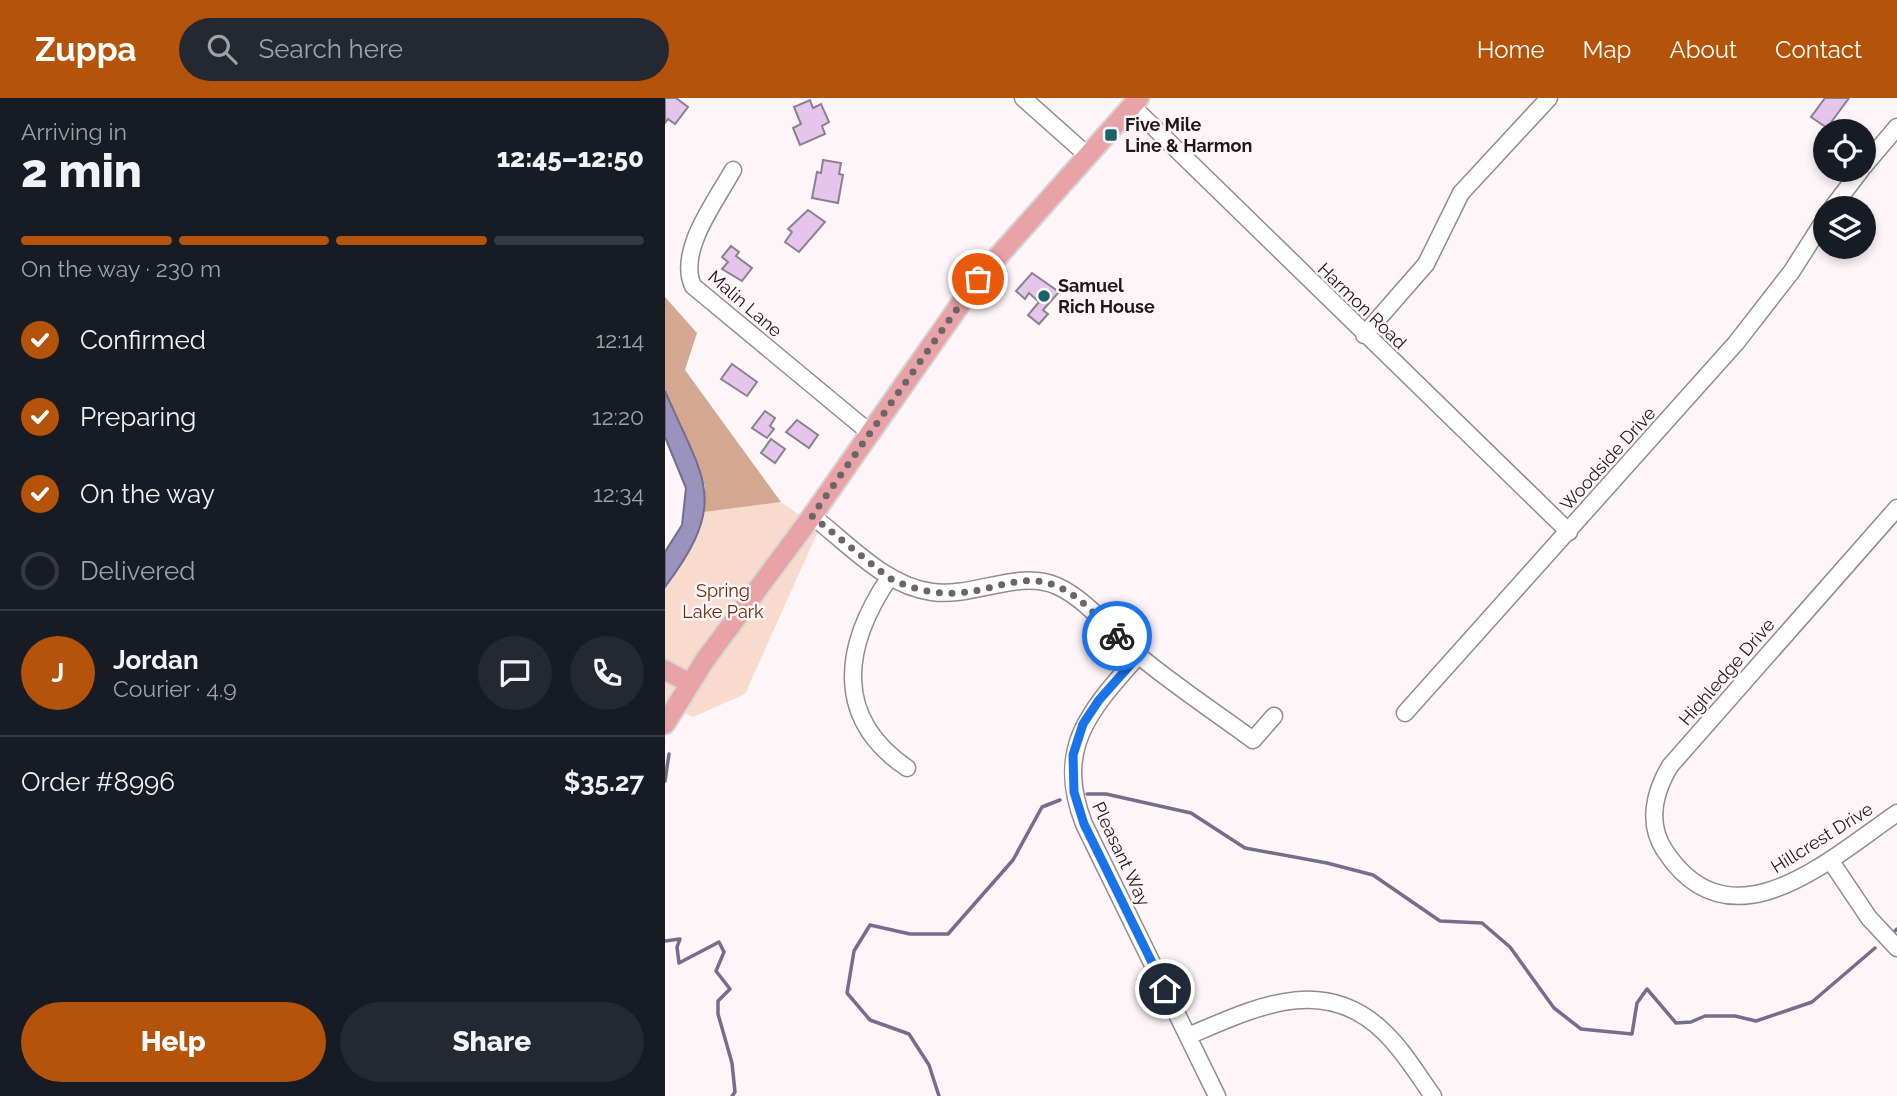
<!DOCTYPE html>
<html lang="en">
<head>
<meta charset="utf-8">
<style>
  body { margin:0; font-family:Raleway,sans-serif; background:#242831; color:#f1f3f6; height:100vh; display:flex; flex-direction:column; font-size:26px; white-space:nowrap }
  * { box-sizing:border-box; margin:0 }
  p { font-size:23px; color:#9ea1a6 }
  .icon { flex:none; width:38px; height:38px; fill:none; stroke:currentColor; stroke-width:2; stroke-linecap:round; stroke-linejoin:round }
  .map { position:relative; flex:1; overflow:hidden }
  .drawer { display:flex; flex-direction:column; background:#171b24; width:665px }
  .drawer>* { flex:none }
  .controls { position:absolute; left:1148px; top:21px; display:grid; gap:14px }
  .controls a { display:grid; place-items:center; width:63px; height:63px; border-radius:50%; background:#171b24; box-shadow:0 4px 10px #0003; font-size:35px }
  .pin { position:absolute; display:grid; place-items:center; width:60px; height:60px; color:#fff; margin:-30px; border:4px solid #fff; border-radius:50%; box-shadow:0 2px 7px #0007 }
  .courier { position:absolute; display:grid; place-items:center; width:70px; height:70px; margin:-35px; border:5px solid #1a73e8; border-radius:50%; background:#fff; color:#222; box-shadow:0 2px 9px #0007 }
  .headline em { font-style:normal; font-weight:800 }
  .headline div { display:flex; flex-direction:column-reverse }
  .headline { display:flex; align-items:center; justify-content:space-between; height:119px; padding:0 21px }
  h1 { font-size:46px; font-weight:800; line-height:52px }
  .bar { display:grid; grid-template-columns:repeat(4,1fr); gap:10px 7px; align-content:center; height:84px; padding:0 21px }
  .bar i { height:9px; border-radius:5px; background:#363941 }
  .bar .current { background:#b45309 }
  .bar p { grid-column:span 4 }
  .line { display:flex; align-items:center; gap:18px; padding:0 21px; border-top:2px solid #363941 }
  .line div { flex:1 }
  .round { display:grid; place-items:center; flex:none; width:74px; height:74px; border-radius:37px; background:#242831 }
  ol { padding:0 21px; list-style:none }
  li { display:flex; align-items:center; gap:21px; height:77px }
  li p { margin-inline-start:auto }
  li .icon { padding:7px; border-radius:50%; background:#b45309; color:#fff; stroke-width:4 }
  li:last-child { color:#9ea1a6 }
  li i { width:38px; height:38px; border:4px solid #363941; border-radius:50% }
  .primary-button { display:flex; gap:14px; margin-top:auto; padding:14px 21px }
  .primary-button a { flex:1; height:80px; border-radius:42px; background:#b45309; color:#fff; font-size:28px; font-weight:800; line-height:80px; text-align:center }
  .primary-button a+a { background:#242831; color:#f1f3f6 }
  header { display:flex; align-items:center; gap:42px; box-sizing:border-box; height:98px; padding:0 35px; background:#b45309; color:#fff }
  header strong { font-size:33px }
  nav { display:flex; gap:38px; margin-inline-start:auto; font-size:24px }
  .search { width:490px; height:63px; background:#242831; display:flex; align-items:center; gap:18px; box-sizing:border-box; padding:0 24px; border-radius:38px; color:#9ea1a6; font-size:26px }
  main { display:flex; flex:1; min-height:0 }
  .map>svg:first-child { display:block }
  .green { fill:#f8dbcd }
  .forest { fill:#d4a791 }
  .water { fill:#9993bd; stroke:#746e8c; stroke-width:2 }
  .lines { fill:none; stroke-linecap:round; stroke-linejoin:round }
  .stream { stroke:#746e8c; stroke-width:3.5 }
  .building { fill:#e5c5eb; stroke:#8a818c; stroke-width:2 }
  .minor-casing { stroke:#96898f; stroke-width:19 }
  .major-casing { stroke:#d6d5d6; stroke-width:23 }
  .minor { stroke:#fff; stroke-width:16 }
  .major { stroke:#e8a3a7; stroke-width:19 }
  .done { stroke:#6c6568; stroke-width:7; stroke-dasharray:0 12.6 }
  .route { stroke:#1a73e8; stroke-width:9 }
  .poi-dot { fill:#17656c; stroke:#fef5f9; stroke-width:2.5 }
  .labels { text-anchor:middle; stroke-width:5; stroke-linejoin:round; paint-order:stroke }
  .poi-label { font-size:18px; font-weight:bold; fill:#1d181a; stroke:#fef5f9; text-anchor:start }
  .street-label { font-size:18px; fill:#1d181a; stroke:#fef5f9 }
  .park-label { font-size:18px; fill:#652d0a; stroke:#fef5f9 }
</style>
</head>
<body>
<header>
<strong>Zuppa</strong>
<div class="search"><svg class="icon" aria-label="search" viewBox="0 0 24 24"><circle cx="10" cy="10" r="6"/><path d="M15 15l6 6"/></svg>Search here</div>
<nav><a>Home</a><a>Map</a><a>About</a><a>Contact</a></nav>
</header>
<main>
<section class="drawer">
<div class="headline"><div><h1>2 min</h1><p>Arriving in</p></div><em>12:45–12:50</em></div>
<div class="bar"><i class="current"></i><i class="current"></i><i class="current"></i><i></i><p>On the way · 230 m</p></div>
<ol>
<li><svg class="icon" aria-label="check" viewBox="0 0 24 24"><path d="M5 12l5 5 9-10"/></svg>Confirmed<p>12:14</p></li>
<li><svg class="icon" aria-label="check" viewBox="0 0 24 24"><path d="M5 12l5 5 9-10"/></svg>Preparing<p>12:20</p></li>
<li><svg class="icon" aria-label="check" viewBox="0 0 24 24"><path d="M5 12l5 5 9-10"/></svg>On the way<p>12:34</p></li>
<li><i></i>Delivered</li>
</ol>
<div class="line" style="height:126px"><b class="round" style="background:#b45309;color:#fff">J</b><div><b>Jordan</b><p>Courier · 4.9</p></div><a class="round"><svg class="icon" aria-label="chat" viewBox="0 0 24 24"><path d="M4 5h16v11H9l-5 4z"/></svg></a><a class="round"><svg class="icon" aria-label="phone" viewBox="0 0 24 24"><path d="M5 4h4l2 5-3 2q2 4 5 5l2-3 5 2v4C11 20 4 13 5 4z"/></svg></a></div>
<div class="line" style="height:91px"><div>Order #8996</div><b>$35.27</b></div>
<div class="primary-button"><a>Help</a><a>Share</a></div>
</section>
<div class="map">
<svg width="1232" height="998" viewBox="0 0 1232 998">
  <rect width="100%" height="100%" fill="#fef5f9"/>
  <path class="green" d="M116,404L154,431L80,596L28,619L0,606V482L32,415Z"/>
  <path class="forest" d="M0,199L32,235L20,272L116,404L39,414L40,388L0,293Z"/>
  <path class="water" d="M0,293C38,382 66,401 0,489V454L17,427L21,390L0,339Z"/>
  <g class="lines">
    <path class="stream" d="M0,683L4,656
      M422,696H441L526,715L580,750L662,765L708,777L775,823L817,825L845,849L889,910L916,931L967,936L972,905L982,891L1011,925L1026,924L1040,918H1070L1091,923L1147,904L1210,850
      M1230,833L1232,831
      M0,843L15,841L12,849L14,865L54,844L59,854L51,873L65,891L53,903V916L67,965L70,994L67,998
      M274,998L264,967L244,936L205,922L182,895L189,853L205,827L245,836H283L348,762L377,709L395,702"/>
  </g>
  <path class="building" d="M0,0H11L23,9L10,26L3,21L0,25Z
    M1160,0H1184L1162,30L1146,19Z
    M145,2L148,10L156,6L164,24L157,28L160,36L135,47L128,30L136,26L129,9Z
    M158,62L176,65L174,76L178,77L173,105L147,100L152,74L156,75Z
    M143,112L160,124L134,154L120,144L127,134L123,131Z
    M66,148L74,154L71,158L87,170L77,183L57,171L63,164L57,159Z
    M367,175L394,194L378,212L383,216L374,226L363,217L374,204L364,195L360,201L351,193Z
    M67,266L92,284L82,298L56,281Z
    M100,313L110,320L105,328L109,331L102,340L87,330Z
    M132,322L153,337L144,350L121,334Z
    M106,341L120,351L110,365L96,355Z"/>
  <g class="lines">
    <defs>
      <path id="minor" d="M358,0L422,57
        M467,8L904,434
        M1199,68L1232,29
        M68,72C51,103 12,153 28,188L204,334
        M1167,110L1196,72
        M699,237L761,166L796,95L884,0
        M1232,410L1005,668C989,695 982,726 1000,753C1066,853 1165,761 1232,715
        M147,418C184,446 220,488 267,494C308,500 353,471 392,488C423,502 447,535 473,557C509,587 550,614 588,642L609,618
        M224,480C179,547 167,619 242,670
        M474,557C425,612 389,650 419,726L552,998
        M740,615L1071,245L1127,173L1160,121
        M1165,762L1204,820L1232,850
        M523,938C588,911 658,874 719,934C739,953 752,976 768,998"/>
      <path id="major" d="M0,572L24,585
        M0,626L40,562L147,418L313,181L474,0"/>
    </defs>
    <use href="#minor" class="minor-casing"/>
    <use href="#major" class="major-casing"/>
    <use href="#minor" class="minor"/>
    <use href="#major" class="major"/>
  </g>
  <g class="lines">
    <path class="done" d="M313,181L147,418L224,480C252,494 282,499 314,492C339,487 364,477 389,487C414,496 433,520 452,538"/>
    <path class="route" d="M452,538L474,557L434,602L418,626L408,657L409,694L419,726L500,891"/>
  </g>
  <g class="poi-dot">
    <rect x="439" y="30" width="14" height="14" rx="3.5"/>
    <circle cx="379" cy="198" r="7"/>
  </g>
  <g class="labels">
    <g class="poi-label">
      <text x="460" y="33">Five Mile<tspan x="460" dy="21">Line &amp; Harmon</tspan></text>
      <text x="393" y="194">Samuel<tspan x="393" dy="21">Rich House</tspan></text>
    </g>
    <g class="street-label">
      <text transform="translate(80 206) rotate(41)" y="6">Malin Lane</text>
      <text transform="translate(697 208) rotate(44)" y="6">Harmon Road</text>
      <text transform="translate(943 361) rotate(-48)" y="6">Woodside Drive</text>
      <text transform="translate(1062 574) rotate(-49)" y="6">Highledge Drive</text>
      <text transform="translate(1157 740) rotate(-32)" y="6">Hillcrest Drive</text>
      <text transform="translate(456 756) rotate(65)" y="6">Pleasant Way</text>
    </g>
    <g class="park-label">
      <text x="58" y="499">Spring<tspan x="58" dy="21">Lake Park</tspan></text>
    </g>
  </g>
</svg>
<div class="controls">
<a><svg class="icon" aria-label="locate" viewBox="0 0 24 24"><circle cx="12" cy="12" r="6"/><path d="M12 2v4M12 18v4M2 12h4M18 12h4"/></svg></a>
<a><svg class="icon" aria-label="layers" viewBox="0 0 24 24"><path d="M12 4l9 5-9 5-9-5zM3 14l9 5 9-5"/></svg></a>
</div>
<div class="pin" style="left:313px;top:181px;background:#ea580c"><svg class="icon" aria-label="bag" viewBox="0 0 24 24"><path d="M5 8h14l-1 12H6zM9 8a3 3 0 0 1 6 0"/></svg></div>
<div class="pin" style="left:500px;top:891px;background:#1f2937"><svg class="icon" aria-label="home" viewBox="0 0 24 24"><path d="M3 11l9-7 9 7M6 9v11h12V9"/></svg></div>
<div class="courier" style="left:452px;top:538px"><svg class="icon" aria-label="bike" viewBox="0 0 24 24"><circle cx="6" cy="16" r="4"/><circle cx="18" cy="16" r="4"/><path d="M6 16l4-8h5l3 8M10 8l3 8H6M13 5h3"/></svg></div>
</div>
</main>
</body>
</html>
